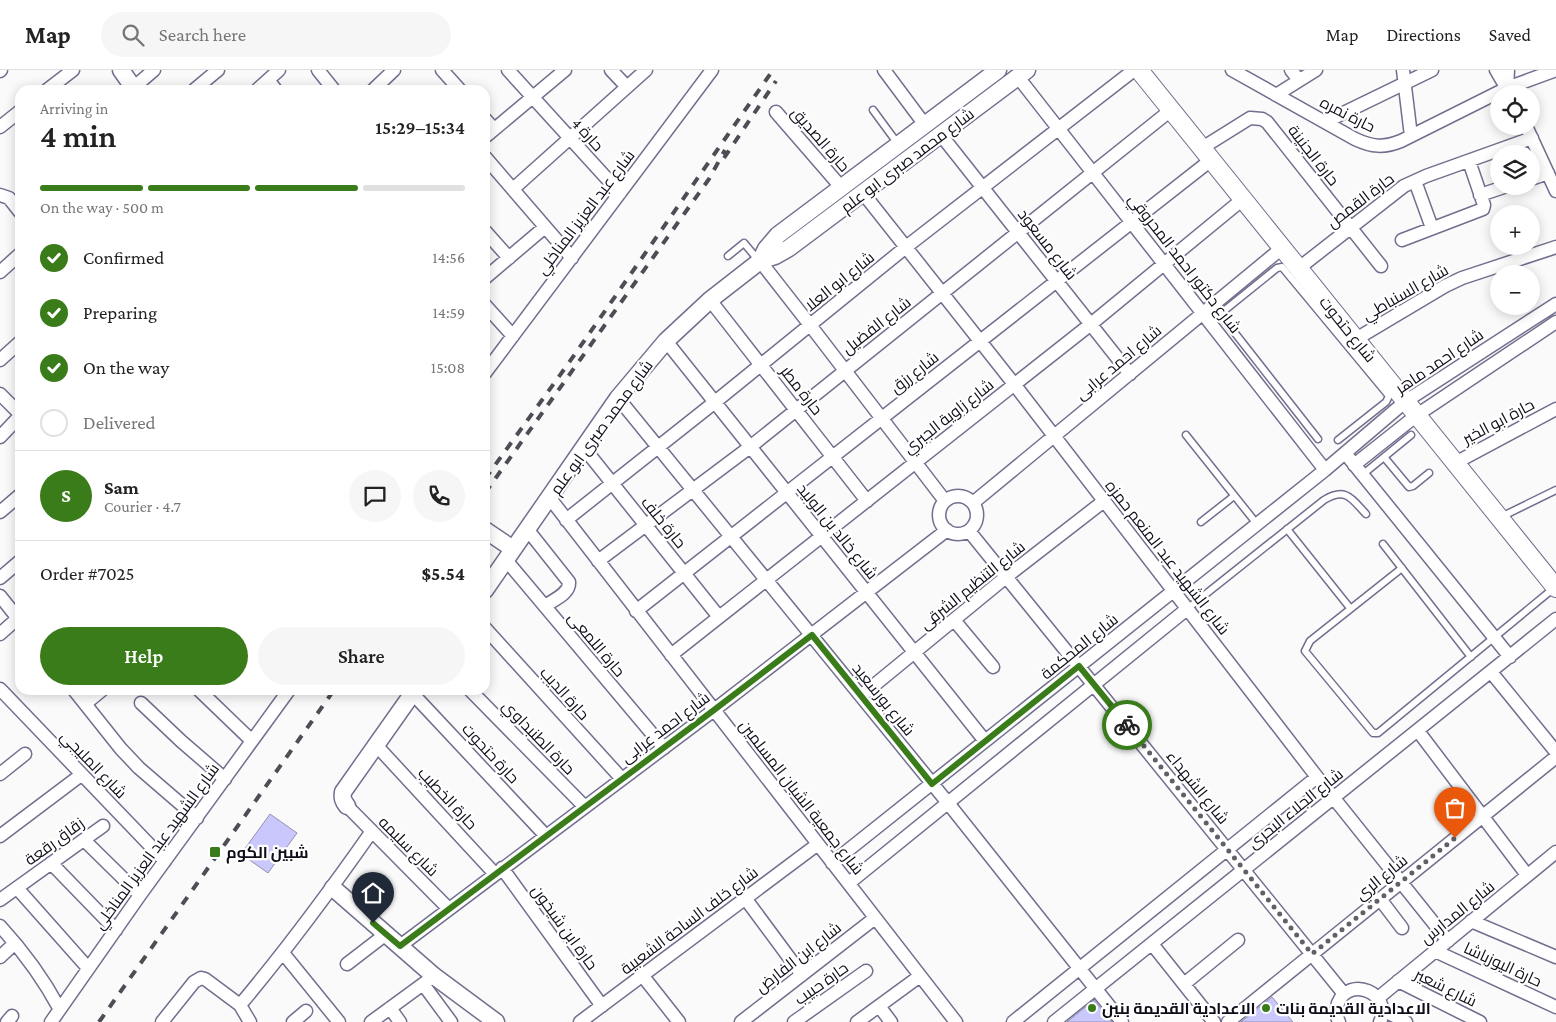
<!DOCTYPE html>
<html lang="en">
<head>
<meta charset="utf-8">
<style>
  body { margin:0; font-family:"Crimson Pro",Cairo,serif; background:#f6f6f6; color:#222; height:100vh; display:flex; flex-direction:column; font-size:19px; white-space:nowrap }
  * { box-sizing:border-box; margin:0 }
  p { font-size:16px; color:#767676 }
  .icon { flex:none; width:28px; height:28px; fill:none; stroke:currentColor; stroke-width:2; stroke-linecap:round; stroke-linejoin:round }
  .map { position:relative; flex:1; overflow:hidden }
  .panel { position:absolute; left:15px; top:15px; width:475px; height:610px; display:flex; flex-direction:column; background:#fff; border-radius:15px; box-shadow:0 2px 12px #0003 }
  .panel>* { flex:none }
  .tools { position:absolute; left:1490px; top:15px; display:grid; gap:10px }
  .tools a { display:grid; place-items:center; width:50px; height:50px; border-radius:50%; background:#fff; box-shadow:0 2px 12px #0003; font-size:25px }
  .pin { position:absolute; display:grid; place-items:center; width:42px; height:42px; color:#fff; margin:-51px -21px; border-radius:50% 50% 50% 0; rotate:-45deg; box-shadow:0 0 5px #0007 }
  .pin .icon { rotate:45deg }
  .courier { position:absolute; display:grid; place-items:center; width:50px; height:50px; margin:-25px; border:4px solid #3a7b1a; border-radius:50%; background:#fff; color:#222; box-shadow:0 1px 6px #0007 }
  .summary em { font-style:normal; font-weight:600 }
  .summary div { display:flex; flex-direction:column-reverse }
  .summary { display:flex; align-items:center; justify-content:space-between; height:85px; padding:0 25px }
  h1 { font-size:32px; font-weight:600; line-height:38px }
  .bar { display:grid; grid-template-columns:repeat(4,1fr); gap:8px 5px; align-content:center; height:60px; padding:0 25px }
  .bar i { height:6px; border-radius:4px; background:#e0e0e0 }
  .bar .active { background:#3a7b1a }
  .bar p { grid-column:span 4 }
  .line { display:flex; align-items:center; gap:12px; padding:0 25px; border-top:1px solid #e0e0e0 }
  .line div { flex:1 }
  .round { display:grid; place-items:center; flex:none; width:52px; height:52px; border-radius:26px; background:#f6f6f6 }
  ol { padding:0 25px; list-style:none }
  li { display:flex; align-items:center; gap:15px; height:55px }
  li p { margin-inline-start:auto }
  li .icon { padding:5px; border-radius:50%; background:#3a7b1a; color:#fff; stroke-width:4 }
  li:last-child { color:#767676 }
  li i { width:28px; height:28px; border:2px solid #e0e0e0; border-radius:50% }
  .action { display:flex; gap:10px; margin-top:auto; padding:10px 25px }
  .action a { flex:1; height:58px; border-radius:30px; background:#3a7b1a; color:#fff; font-size:20px; font-weight:600; line-height:58px; text-align:center }
  .action a+a { background:#f6f6f6; color:#222 }
  header { display:flex; align-items:center; gap:30px; box-sizing:border-box; height:70px; padding:0 25px; background:#fff; border-bottom:1px solid #e0e0e0 }
  header strong { font-size:24px }
  nav { display:flex; gap:28px; margin-inline-start:auto; font-size:18px }
  .search { width:350px; height:45px; background:#f6f6f6; display:flex; align-items:center; gap:12px; box-sizing:border-box; padding:0 18px; border-radius:28px; color:#767676; font-size:19px }
  .map>svg:first-child { display:block }
  .building { fill:#cac7fd; stroke:#9391b2 }
  .lines { fill:none; stroke-linecap:round; stroke-linejoin:round }
  .service-casing { stroke:#716f8e; stroke-width:9 }
  .minor-casing { stroke:#716f8e; stroke-width:15 }
  .tertiary-casing { stroke:#716f8e; stroke-width:19 }
  .secondary-casing { stroke:#716f8e; stroke-width:20 }
  .service { stroke:#fff; stroke-width:6 }
  .minor { stroke:#fff; stroke-width:12 }
  .tertiary { stroke:#fff; stroke-width:16 }
  .secondary { stroke:#fff; stroke-width:18 }
  .rail { stroke:#4e4d56; stroke-width:4; stroke-dasharray:9 9; stroke-linecap:butt }
  .done { stroke:#616068; stroke-width:5; stroke-dasharray:0 9 }
  .route { stroke:#3a7b1a; stroke-width:6 }
  .poi-dot { fill:#3a7b1a; stroke:#fff; stroke-width:2 }
  .labels { text-anchor:middle; stroke-width:4.5; stroke-linejoin:round; paint-order:stroke }
  .street-label { font-size:16px; fill:#0e0d19; stroke:#fff }
  .poi-label { font-size:16px; font-weight:bold; fill:#0e0d19; stroke:#fff; text-anchor:start }
</style>
</head>
<body>
<header>
<strong>Map</strong>
<div class="search"><svg class="icon" aria-label="search" viewBox="0 0 24 24"><circle cx="10" cy="10" r="6"/><path d="M15 15l6 6"/></svg>Search here</div>
<nav><a>Map</a><a>Directions</a><a>Saved</a></nav>
</header>
<div class="map">
<svg width="1556" height="952" viewBox="0 0 1556 952">
  <rect width="100%" height="100%" fill="#fafafa"/>
  <path class="building" d="M270,744L297,763L268,803L241,784Z
    M1272,927L1293,952H1241Z
    M1094,930L1112,952H1067Z"/>
  <g class="lines">
    <defs>
      <path id="service" d="M873,40L898,74
        M728,186L744,173L759,191
        M1213,235L1318,369
        M1220,244L1277,198L1282,197L1389,326L1386,332L1338,370
        M1186,365L1257,454
        M1384,387L1409,417L1413,416L1429,403
        M1362,405L1411,365
        M1501,447L1556,420
        M1201,452L1234,426
        M1287,459L1350,538
        M1383,474L1471,587
        M1402,498L1310,571L1305,581L1373,663H1378L1554,518
        M1187,539L1324,430C1346,417 1351,428 1366,444"/>
      <path id="minor" d="M318,0L334,20
        M442,0L460,20
        M508,0L620,123
        M611,0L627,17
        M884,0L925,55
        M1232,0L1355,69C1372,77 1384,78 1401,71L1507,18L1556,0
        M1291,0L1299,10
        M1403,0L1411,66
        M1496,0L1510,24
        M0,1L1,0
        M1018,7L1325,400
        M268,10L276,20
        M133,18L154,0
        M1507,18L1508,0
        M47,20L73,0
        M194,20L218,0
        M257,20L279,0
        M373,20L394,0
        M1276,25L1316,0
        M776,42L841,117
        M485,49L494,59
        M1325,52L1432,0
        M1526,56L1556,121
        M0,57L20,41
        M941,65L1130,304
        M485,67L565,0
        M1202,78L1250,48L1262,49L1267,52L1381,196
        M485,87L572,188
        M1531,109L1548,103
        M1415,111L1432,158
        M513,119L646,0
        M863,123L1014,314L1317,707L1448,871
        M0,125L9,128L20,142
        M1480,125L1507,116
        M485,161L509,188
        M1402,170L1483,139L1484,135L1469,91
        M760,191L810,255L945,431
        M1299,198L1404,116L1426,106L1532,68
        M0,202L20,184
        M485,208L545,157
        M710,230L867,431
        M485,235L513,266
        M1356,269L1445,216L1462,208L1556,177
        M666,271L985,671
        M0,290L20,272
        M485,303L712,0
        M0,324L20,344
        M618,328L948,733L1122,952
        M0,367L20,346
        M584,378L719,547
        M1345,383L1510,587
        M1455,393L1556,339
        M1354,395L1417,345L1556,252
        M939 445a19 19 0 1 1 38 0a19 19 0 1 1-38 0Z
        M549,427L956,952
        M974,432L1282,178
        M0,442L20,425
        M566,450L715,332L906,177L1134,0
        M527,459L569,512C570,524 553,530 545,536
        M969,461L1344,924
        M506,490L664,678
        M598,491L750,377L1171,40
        M0,508L20,491
        M0,526L20,551
        M636,541L1211,90
        M954,550L993,597
        M485,558L622,709
        M0,564L18,548
        M671,585L1091,254L1243,129
        M1491,602L1556,682
        M0,619L165,791
        M74,620L121,679L139,698L197,748
        M199,620L252,671
        M470,620L585,737
        M412,623L546,766
        M861,626L1006,507L1104,431
        M141,633L181,671L225,709
        M85,634L102,620
        M1418,661L1527,805
        M376,675L495,804
        M0,704L25,684
        M347,736L448,838
        M0,766L81,705
        M84,770L140,825
        M51,793L116,860
        M832,793L1325,400L1406,331L1556,234
        M502,798L602,936
        M849,813L1187,539
        M17,818L88,898
        M745,828L802,905
        M1380,829L1402,858
        M0,830L103,756
        M1471,851L1556,887
        M0,856C23,881 43,908 59,938
        M1152,874L1214,952
        M400,876L714,640L947,460
        M1435,881L1556,937
        M283,883L339,952
        M0,887L15,873
        M347,894L386,864
        M642,905L679,952
        M1398,911L1480,952
        M423,914L451,952
        M1184,914L1238,870
        M1378,928L1556,782
        M240,935C287,879 330,821 372,761
        M879,936L891,952
        M390,938L400,952
        M1383,940L1406,952
        M7,952L12,946
        M51,952L140,825L289,620
        M162,952L194,912L201,908L205,909L240,935L250,952
        M293,952L306,941
        M371,952L434,906
        M580,952L818,774
        M741,952L875,848
        M794,952L866,901
        M857,952L920,906
        M1013,952L1317,707
        M1054,952L1556,549
        M1228,952L1556,687
        M1339,952C1336,946 1336,940 1338,933C1349,905 1393,923 1380,952"/>
      <path id="tertiary" d="M121,0L135,20
        M760,191L766,179L778,165L998,0
        M485,460L513,479
        M485,520L618,328L666,271L710,230L760,191L775,186L789,178L1027,0
        M347,736C343,731 342,728 343,722L415,620
        M333,818L434,906L496,952"/>
      <path id="secondary" d="M1139,0L1556,518"/>
    </defs>
    <use href="#service" class="service-casing"/>
    <use href="#minor" class="minor-casing"/>
    <use href="#tertiary" class="tertiary-casing"/>
    <use href="#secondary" class="secondary-casing"/>
    <use href="#service" class="service"/>
    <use href="#minor" class="minor"/>
    <use href="#tertiary" class="tertiary"/>
    <use href="#secondary" class="secondary"/>
    <path class="rail" d="M724,88L776,11
      M485,409L568,294L773,0
      M485,423L709,109L725,80
      M99,952L334,620"/>
  </g>
  <g class="lines">
    <path class="done" d="M1127,655L1312,884L1455,768"/>
    <path class="route" d="M373,853L400,876L714,640L812,565L932,714L1079,596L1127,655"/>
  </g>
  <g class="poi-dot">
    <rect x="209" y="776" width="12" height="12" rx="2.5"/>
    <circle cx="1092" cy="938" r="5"/>
    <circle cx="1266" cy="938" r="5"/>
  </g>
  <g class="labels">
    <g class="street-label">
      <text transform="translate(1348 44) rotate(27)" y="6">حارة نمره</text>
      <text transform="translate(588 64) rotate(48)" y="6">حارة 4</text>
      <text transform="translate(821 69) rotate(49)" y="6">حارة الصديق</text>
      <text transform="translate(1314 85) rotate(52)" y="6">حارة الجنينة</text>
      <text transform="translate(907 90) rotate(-37)" y="6">شارع محمد صبرى ابو علم</text>
      <text transform="translate(1360 130) rotate(-37)" y="6">حارة القمص</text>
      <text transform="translate(585 142) rotate(-53)" y="6">شارع عبد العزيز المناخلي</text>
      <text transform="translate(1048 174) rotate(52)" y="6">شارع مسعود</text>
      <text transform="translate(1185 193) rotate(52)" y="6">شارع دكتور احمد المحروقي</text>
      <text transform="translate(839 211) rotate(-39)" y="6">شارع ابو العلا</text>
      <text transform="translate(1405 222) rotate(-30)" y="6">شارع السنباطي</text>
      <text transform="translate(876 255) rotate(-38)" y="6">شارع الفضيل</text>
      <text transform="translate(1348 259) rotate(51)" y="6">شارع حتحوت</text>
      <text transform="translate(1439 291) rotate(-34)" y="6">شارع احمد ماهر</text>
      <text transform="translate(1118 292) rotate(-40)" y="6">شارع احمد عرابى</text>
      <text transform="translate(914 302) rotate(-38)" y="6">شارع رزق</text>
      <text transform="translate(802 320) rotate(52)" y="6">حارة مطر</text>
      <text transform="translate(948 346) rotate(-38)" y="6">شارع زاوية الجبري</text>
      <text transform="translate(1498 351) rotate(-28)" y="6">حارة ابو الخير</text>
      <text transform="translate(601 357) rotate(-54)" y="6">شارع محمد صبرى ابو علم</text>
      <text transform="translate(664 452) rotate(51)" y="6">حارة خلف</text>
      <text transform="translate(838 461) rotate(51)" y="6">شارع خالد بن الوليد</text>
      <text transform="translate(1168 487) rotate(52)" y="6">شارع الشهيد عبد المنعم حمزه</text>
      <text transform="translate(972 515) rotate(-39)" y="6">شارع التنظيم الشرقى</text>
      <text transform="translate(597 574) rotate(50)" y="6">حارة اللمعى</text>
      <text transform="translate(1079 576) rotate(-39)" y="6">شارع المحكمة</text>
      <text transform="translate(565 623) rotate(48)" y="6">حارة الديب</text>
      <text transform="translate(884 629) rotate(51)" y="6">شارع بورسعيد</text>
      <text transform="translate(665 657) rotate(-37)" y="6">شارع احمد عرابى</text>
      <text transform="translate(539 667) rotate(46)" y="6">حارة الطنبداوي</text>
      <text transform="translate(491 683) rotate(47)" y="6">حارة حتحوت</text>
      <text transform="translate(94 694) rotate(46)" y="6">شارع المليجي</text>
      <text transform="translate(1198 717) rotate(51)" y="6">شارع الشهداء</text>
      <text transform="translate(802 727) rotate(52)" y="6">شارع جمعية الشبان المسلمين</text>
      <text transform="translate(448 728) rotate(47)" y="6">حارة الخطيب</text>
      <text transform="translate(1295 738) rotate(-39)" y="6">شارع الجلاء البحرى</text>
      <text transform="translate(54 771) rotate(-36)" y="6">زقاق رقعة</text>
      <text transform="translate(156 776) rotate(-54)" y="6">شارع الشهيد عبد العزيز المناخلي</text>
      <text transform="translate(409 776) rotate(45)" y="6">شارع سليمه</text>
      <text transform="translate(1381 807) rotate(-39)" y="6">شارع الري</text>
      <text transform="translate(1457 842) rotate(-39)" y="6">شارع المدارس</text>
      <text transform="translate(689 850) rotate(-37)" y="6">شارع خلف الساحة الشعبية</text>
      <text transform="translate(565 857) rotate(54)" y="6">حارة ابن شيخون</text>
      <text transform="translate(798 887) rotate(-38)" y="6">شارع ابن الفارض</text>
      <text transform="translate(1503 894) rotate(25)" y="6">حارة اليوزباشا</text>
      <text transform="translate(821 913) rotate(-35)" y="6">حارة حبيب</text>
      <text transform="translate(1446 917) rotate(26)" y="6">شارع شعير</text>
    </g>
    <g class="poi-label">
      <text x="226" y="788">شبين الكوم</text>
      <text x="1102" y="944">الاعدادية القديمة بنين</text>
      <text x="1276" y="944">الاعدادية القديمة بنات</text>
    </g>
  </g>
</svg>
<div class="tools">
<a><svg class="icon" aria-label="locate" viewBox="0 0 24 24"><circle cx="12" cy="12" r="6"/><path d="M12 2v4M12 18v4M2 12h4M18 12h4"/></svg></a>
<a><svg class="icon" aria-label="layers" viewBox="0 0 24 24"><path d="M12 4l9 5-9 5-9-5zM3 14l9 5 9-5"/></svg></a>
<a>+</a>
<a>−</a>
</div>
<div class="pin" style="left:1455px;top:768px;background:#ea580c"><svg class="icon" aria-label="bag" viewBox="0 0 24 24"><path d="M5 8h14l-1 12H6zM9 8a3 3 0 0 1 6 0"/></svg></div>
<div class="pin" style="left:373px;top:853px;background:#1f2937"><svg class="icon" aria-label="home" viewBox="0 0 24 24"><path d="M3 11l9-7 9 7M6 9v11h12V9"/></svg></div>
<div class="courier" style="left:1127px;top:655px"><svg class="icon" aria-label="bike" viewBox="0 0 24 24"><circle cx="6" cy="16" r="4"/><circle cx="18" cy="16" r="4"/><path d="M6 16l4-8h5l3 8M10 8l3 8H6M13 5h3"/></svg></div>
<section class="panel">
<div class="summary"><div><h1>4 min</h1><p>Arriving in</p></div><em>15:29–15:34</em></div>
<div class="bar"><i class="active"></i><i class="active"></i><i class="active"></i><i></i><p>On the way · 500 m</p></div>
<ol>
<li><svg class="icon" aria-label="check" viewBox="0 0 24 24"><path d="M5 12l5 5 9-10"/></svg>Confirmed<p>14:56</p></li>
<li><svg class="icon" aria-label="check" viewBox="0 0 24 24"><path d="M5 12l5 5 9-10"/></svg>Preparing<p>14:59</p></li>
<li><svg class="icon" aria-label="check" viewBox="0 0 24 24"><path d="M5 12l5 5 9-10"/></svg>On the way<p>15:08</p></li>
<li><i></i>Delivered</li>
</ol>
<div class="line" style="height:90px"><b class="round" style="background:#3a7b1a;color:#fff">S</b><div><b>Sam</b><p>Courier · 4.7</p></div><a class="round"><svg class="icon" aria-label="chat" viewBox="0 0 24 24"><path d="M4 5h16v11H9l-5 4z"/></svg></a><a class="round"><svg class="icon" aria-label="phone" viewBox="0 0 24 24"><path d="M5 4h4l2 5-3 2q2 4 5 5l2-3 5 2v4C11 20 4 13 5 4z"/></svg></a></div>
<div class="line" style="height:65px"><div>Order #7025</div><b>$5.54</b></div>
<div class="action"><a>Help</a><a>Share</a></div>
</section>
</div>
</body>
</html>
